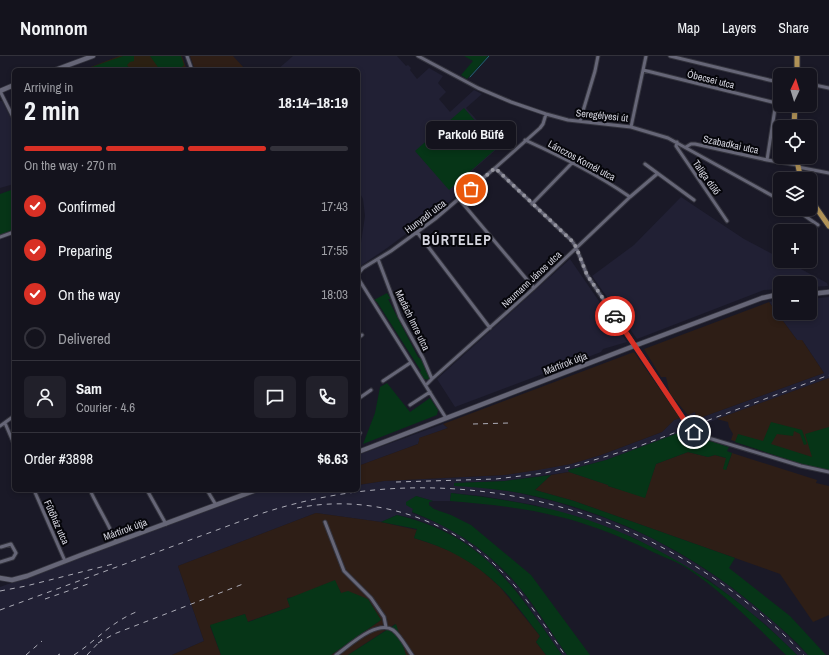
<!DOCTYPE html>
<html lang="en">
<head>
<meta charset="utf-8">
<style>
  body { margin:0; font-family:"Archivo Narrow",sans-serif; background:#21202a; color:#f1f3f6; height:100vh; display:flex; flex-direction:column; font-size:15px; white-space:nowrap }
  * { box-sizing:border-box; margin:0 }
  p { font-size:13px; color:#9d9ea4 }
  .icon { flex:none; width:22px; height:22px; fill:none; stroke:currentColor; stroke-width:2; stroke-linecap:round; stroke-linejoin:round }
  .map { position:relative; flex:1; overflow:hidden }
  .drawer { position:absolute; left:12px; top:12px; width:348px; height:424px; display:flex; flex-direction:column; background:#14131d; border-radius:6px; box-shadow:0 2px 6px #0003,0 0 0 1px #33323b }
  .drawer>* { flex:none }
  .needle { width:26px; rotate:4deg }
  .controls { position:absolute; left:773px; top:12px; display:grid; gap:8px }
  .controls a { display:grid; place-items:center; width:44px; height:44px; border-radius:6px; background:#14131d; box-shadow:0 2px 6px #0003,0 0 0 1px #33323b; font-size:20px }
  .pin { position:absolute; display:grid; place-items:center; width:34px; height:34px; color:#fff; margin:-17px; border:2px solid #fff; border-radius:50%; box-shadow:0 1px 4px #0007 }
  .courier { position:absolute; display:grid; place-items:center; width:40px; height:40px; margin:-20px; border:3px solid #d93025; border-radius:50%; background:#fff; color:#222; box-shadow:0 1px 5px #0007 }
  .bubble { position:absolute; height:28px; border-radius:6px; background:#14131d; box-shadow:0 2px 6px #0003,0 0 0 1px #33323b; font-size:13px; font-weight:700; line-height:28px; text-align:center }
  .overview em { font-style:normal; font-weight:700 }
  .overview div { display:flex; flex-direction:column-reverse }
  .overview { display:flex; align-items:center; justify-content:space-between; height:68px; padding:0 12px }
  h1 { font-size:26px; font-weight:700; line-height:30px }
  .bar { display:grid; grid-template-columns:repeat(4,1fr); gap:6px 4px; align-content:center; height:48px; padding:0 12px }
  .bar i { height:5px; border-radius:3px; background:#33323b }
  .bar .current { background:#d93025 }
  .bar p { grid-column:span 4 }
  .line { display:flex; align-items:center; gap:10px; padding:0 12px; border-top:1px solid #33323b }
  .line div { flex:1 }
  .round { display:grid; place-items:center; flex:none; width:42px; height:42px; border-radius:6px; background:#21202a }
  ol { padding:0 12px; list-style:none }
  li { display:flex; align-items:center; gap:12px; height:44px }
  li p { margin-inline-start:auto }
  li .icon { padding:4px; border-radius:50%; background:#d93025; color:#fff; stroke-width:4 }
  li:last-child { color:#9d9ea4 }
  li i { width:22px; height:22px; border:2px solid #33323b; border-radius:50% }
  header { display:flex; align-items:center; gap:24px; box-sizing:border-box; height:56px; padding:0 20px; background:#14131d; border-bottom:1px solid #33323b }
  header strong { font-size:19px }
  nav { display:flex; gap:22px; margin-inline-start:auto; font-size:14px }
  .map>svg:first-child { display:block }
  .built { fill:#212034 }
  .industrial { fill:#2e1e16 }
  .education { fill:#2b2012 }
  .green { fill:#063517 }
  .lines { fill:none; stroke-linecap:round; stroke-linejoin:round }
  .stream { stroke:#1f6a78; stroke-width:1 }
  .street-casing { stroke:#33333d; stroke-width:5 }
  .secondary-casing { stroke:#33333d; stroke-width:6 }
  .primary-casing { stroke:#33333d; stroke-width:7 }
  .street { stroke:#667; stroke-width:3 }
  .secondary { stroke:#667; stroke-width:4.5 }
  .primary { stroke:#b09257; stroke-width:5 }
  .rail { stroke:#acacb7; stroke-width:1; stroke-dasharray:5 5; stroke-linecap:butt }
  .done { stroke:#94949f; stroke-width:4; stroke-dasharray:0 7.2 }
  .route { stroke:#d93025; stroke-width:5 }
  .labels { text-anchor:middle; stroke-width:4; stroke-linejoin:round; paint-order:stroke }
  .street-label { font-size:10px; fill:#d6d6e0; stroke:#06060b }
  .district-label { font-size:14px; font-weight:bold; letter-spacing:1px; fill:#d6d6e0; stroke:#06060b }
</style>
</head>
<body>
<header>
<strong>Nomnom</strong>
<nav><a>Map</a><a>Layers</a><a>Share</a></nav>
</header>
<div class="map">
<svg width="829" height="599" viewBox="0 0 829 599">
  <rect width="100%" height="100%" fill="#1a1927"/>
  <path class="built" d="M293,0H397L406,10L408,9L411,12L410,14L417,23L429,12L443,20L438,27L446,36L439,43L450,56L474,34L482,38L466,52L500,90L455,130L461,137L387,192L359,211L358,207L365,160L363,143L358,133V14H277Z
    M0,45H2L14,68V128L0,132Z
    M681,141L744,183L780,202V205H786L827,227L828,230L810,231V227H780V233L764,234L637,283L592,220L634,189Z
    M570,203L627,286L603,293L601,296L455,351L437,323Z
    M829,241V322L606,404L568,414L569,416L505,425L454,427L519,437L556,446L605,462L652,482L695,507L727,528L771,563L808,599H797L765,568L709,524L634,482L535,449L482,440L451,437L450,445H433L416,440L412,457L447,471L461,480L486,498L520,532L567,599H562L519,537L499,515L475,494L452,478L437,471L413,462L397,459L381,466L316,457L178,510L204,585L172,599H0V531L264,434H358V429L384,425L505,419L571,408L601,399L662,376L674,364L695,356L697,363L824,317L802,284H797L769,246L780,244V257H810V243Z
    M443,368L448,372L420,382L418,388L358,410V399Z"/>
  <path class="industrial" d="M190,0H233L246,14H195Z
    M769,246L797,284H802L824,317L697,363L695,356L688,359L670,338L666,321H661L644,293Z
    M634,296L680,362L674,364L662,376L601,399L571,408L538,414L505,419L384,425L358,429V410L418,388L419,385V382L448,372L443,368Z
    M829,322V414L808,410L731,384L733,378L729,371L728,366L717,363Z
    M688,396L708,401L715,399L726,402V414L732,397L817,424L816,427L829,430V559L813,566L780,518L574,445L535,434L551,419L569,416L608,429V430L645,441L656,408Z
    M316,457L381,466L417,474L414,482L438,490L459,499L481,514L500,531L540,580L536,586L546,599H406L395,568L348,599H331L381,564L341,537L339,533L287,542L290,551L247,566L245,558L210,570L221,599H172L204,585L178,510Z"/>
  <path class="education" d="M119,0H182L187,14H83Z"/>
  <path class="green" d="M123,0H134V5L130,6L127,9L131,14H93L92,11Z
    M150,0H181L184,9L181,12L182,14H160Z
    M464,0H488L467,23L461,19L473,5Z
    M464,52L498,91L449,134L415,95Z
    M14,133V173L0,179V138Z
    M387,237L391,243H388L418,301L427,308L432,318L430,324L424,323L419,316L421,315L377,246L374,244Z
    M387,327L410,356L430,342L438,354L437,359L363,388L375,357L380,331Z
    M771,366L802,374L807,388L804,389L800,378L794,375L793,380L777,378L771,388L812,401L805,378L829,371V414L808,410L735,386L738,378L763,385Z
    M681,376L729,391L727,395L732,397L726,414L723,413L726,402L715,399L708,401L688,396L656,408L645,442L608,430V429L569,416L568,414L606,404Z
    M551,419L535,434L574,445L735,502L729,512L790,560L826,599H808C794,583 778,569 762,556C693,496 610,455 520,437C498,433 476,431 454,430V427L505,425Z
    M451,437C487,441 523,446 558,455C650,479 731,532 797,599H786C755,569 724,537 688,513C678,506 666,502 655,497C625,482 585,466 552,459C519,451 484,448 450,445Z
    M416,440L433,445L429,446V449L434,453L451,459L471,469L531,519L590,599H567C551,577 537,552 519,531C489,495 455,473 412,456L413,453L406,449V446Z
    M397,459C484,479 514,531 562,599H546L536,586L540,580C527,564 514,544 499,530C475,506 446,491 414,482L417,473L381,466Z
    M335,524L341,537L348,535L368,543L381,564L331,599H221L210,569L245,558L248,566L290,551L287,543Z
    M396,568L406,599H348Z"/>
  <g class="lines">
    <path class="stream" d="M470,21L489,0"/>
    <defs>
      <path id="street" d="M187,0L192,14
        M418,0L478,32L511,46L546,58L568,64L631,71L668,82L780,144
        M670,0L769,24L774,25L780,22
        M643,14L776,47
        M810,28L829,32
        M0,35L14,63
        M580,65L595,15L598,0
        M631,71L646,0
        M525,84C562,101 597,118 630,141
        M677,86L676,90L727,165
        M686,91L691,88H695L767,104L797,109
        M767,104L779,27L776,24
        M645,108L694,144
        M798,111L829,117
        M495,112L572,185L576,191L587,219L692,375L702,380L801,410L829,416
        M459,143L534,232
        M532,148L573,106
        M795,153L818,169
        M417,176L490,272
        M0,181L14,176
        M378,203L400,261L423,302L432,323L426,329
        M358,218L363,212L391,195L435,163L495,112L540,72L543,68L546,58
        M358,222L446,362
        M358,282L362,279
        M432,323L534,232L630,141L657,118
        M383,325L410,307
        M358,343L371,334
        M410,349L430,336
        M5,367L14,388
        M0,370L14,360
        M358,381L360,377
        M34,434L65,505
        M90,434C98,452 109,468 116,486
        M147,434L166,468
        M207,434L216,449
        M325,466L344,515L371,542L384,561L386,571
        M0,506L13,502L16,497L11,488L1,491
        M336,599C349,590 377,563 393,574C401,580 406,591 412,599"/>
      <path id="secondary" d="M55,14L93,0
        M0,35L14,29
        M810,238L829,236
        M358,396L634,290L762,242L780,238
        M0,522L12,524L27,520L81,499L256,434"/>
      <path id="primary" d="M797,19V0
        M794,71L795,49
        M796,101L801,123
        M810,143L829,170"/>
    </defs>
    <use href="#street" class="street-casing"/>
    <use href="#secondary" class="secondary-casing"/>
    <use href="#primary" class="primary-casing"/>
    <use href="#street" class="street"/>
    <use href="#secondary" class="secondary"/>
    <use href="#primary" class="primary"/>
    <path class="rail" d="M473,368L509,367
      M396,426L496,423L545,417L574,410L634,392L829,319
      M297,452C372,437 453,463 505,519C528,543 546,572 565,599
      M0,535L26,530L113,508
      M45,543L88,528
      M0,554L263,457C457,394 665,452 804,599
      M98,587L114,578L243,528
      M26,599L42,585
      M58,599L60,598
      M74,599C97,584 110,567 136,556
      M87,599L102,583"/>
  </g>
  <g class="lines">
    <path class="done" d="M471,133L495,112L572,185L576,191L587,219L615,260"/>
    <path class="route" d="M615,260L689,371L694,376"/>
  </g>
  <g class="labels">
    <g class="street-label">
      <text transform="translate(711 23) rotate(14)" y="4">Óbecsei utca</text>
      <text transform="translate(602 59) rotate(6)" y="4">Seregélyesi út</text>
      <text transform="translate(731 88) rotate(12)" y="4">Szabadkai utca</text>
      <text transform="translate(582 104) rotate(28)" y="4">Lánczos Kornél utca</text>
      <text transform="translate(707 121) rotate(55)" y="4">Taliga dűlő</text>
      <text transform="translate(425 160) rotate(-37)" y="4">Hunyadi utca</text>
      <text transform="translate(531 223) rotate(-43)" y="4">Neumann János utca</text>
      <text transform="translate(413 264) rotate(64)" y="4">Madách Imre utca</text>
      <text transform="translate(565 307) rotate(-21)" y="4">Mártírok útja</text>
      <text transform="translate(57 466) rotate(66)" y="4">Fűtőház utca</text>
      <text transform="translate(125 473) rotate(-20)" y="4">Mártírok útja</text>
    </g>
    <g class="district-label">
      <text x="457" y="189">BÚRTELEP</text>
    </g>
  </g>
</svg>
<div class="controls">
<a><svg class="needle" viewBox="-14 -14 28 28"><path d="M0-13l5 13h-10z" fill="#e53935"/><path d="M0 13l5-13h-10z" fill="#9d9ea4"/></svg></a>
<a><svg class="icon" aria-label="locate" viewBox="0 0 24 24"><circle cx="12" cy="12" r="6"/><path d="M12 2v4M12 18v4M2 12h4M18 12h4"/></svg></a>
<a><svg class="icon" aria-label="layers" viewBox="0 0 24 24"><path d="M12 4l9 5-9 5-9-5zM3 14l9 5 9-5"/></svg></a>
<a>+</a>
<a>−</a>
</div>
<div class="pin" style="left:471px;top:133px;background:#ea580c"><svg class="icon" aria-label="bag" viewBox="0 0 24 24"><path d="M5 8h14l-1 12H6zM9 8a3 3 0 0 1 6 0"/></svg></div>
<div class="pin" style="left:694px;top:376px;background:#1f2937"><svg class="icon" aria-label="home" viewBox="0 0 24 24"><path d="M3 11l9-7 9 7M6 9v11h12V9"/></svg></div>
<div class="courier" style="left:615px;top:260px"><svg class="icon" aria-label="car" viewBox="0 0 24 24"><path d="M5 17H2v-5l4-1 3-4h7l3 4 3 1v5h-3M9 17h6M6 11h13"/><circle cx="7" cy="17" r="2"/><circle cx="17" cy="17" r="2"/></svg></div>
<div class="bubble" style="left:426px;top:65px;width:90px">Parkoló Büfé</div>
<section class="drawer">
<div class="overview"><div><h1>2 min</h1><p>Arriving in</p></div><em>18:14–18:19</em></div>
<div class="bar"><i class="current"></i><i class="current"></i><i class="current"></i><i></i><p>On the way · 270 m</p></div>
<ol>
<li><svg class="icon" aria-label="check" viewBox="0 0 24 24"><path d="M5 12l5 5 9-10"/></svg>Confirmed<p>17:43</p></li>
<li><svg class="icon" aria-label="check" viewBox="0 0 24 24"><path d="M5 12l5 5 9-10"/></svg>Preparing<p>17:55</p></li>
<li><svg class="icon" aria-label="check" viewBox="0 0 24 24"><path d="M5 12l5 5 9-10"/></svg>On the way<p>18:03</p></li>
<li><i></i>Delivered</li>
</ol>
<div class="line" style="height:72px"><a class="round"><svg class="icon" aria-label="person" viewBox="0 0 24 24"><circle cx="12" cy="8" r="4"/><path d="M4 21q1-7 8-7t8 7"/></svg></a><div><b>Sam</b><p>Courier · 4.6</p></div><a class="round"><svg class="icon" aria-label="chat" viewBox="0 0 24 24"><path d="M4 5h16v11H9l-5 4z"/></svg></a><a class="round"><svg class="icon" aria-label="phone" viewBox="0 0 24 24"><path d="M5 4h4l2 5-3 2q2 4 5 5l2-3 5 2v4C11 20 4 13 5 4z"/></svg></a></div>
<div class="line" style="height:52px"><div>Order #3898</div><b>$6.63</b></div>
</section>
</div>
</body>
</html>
